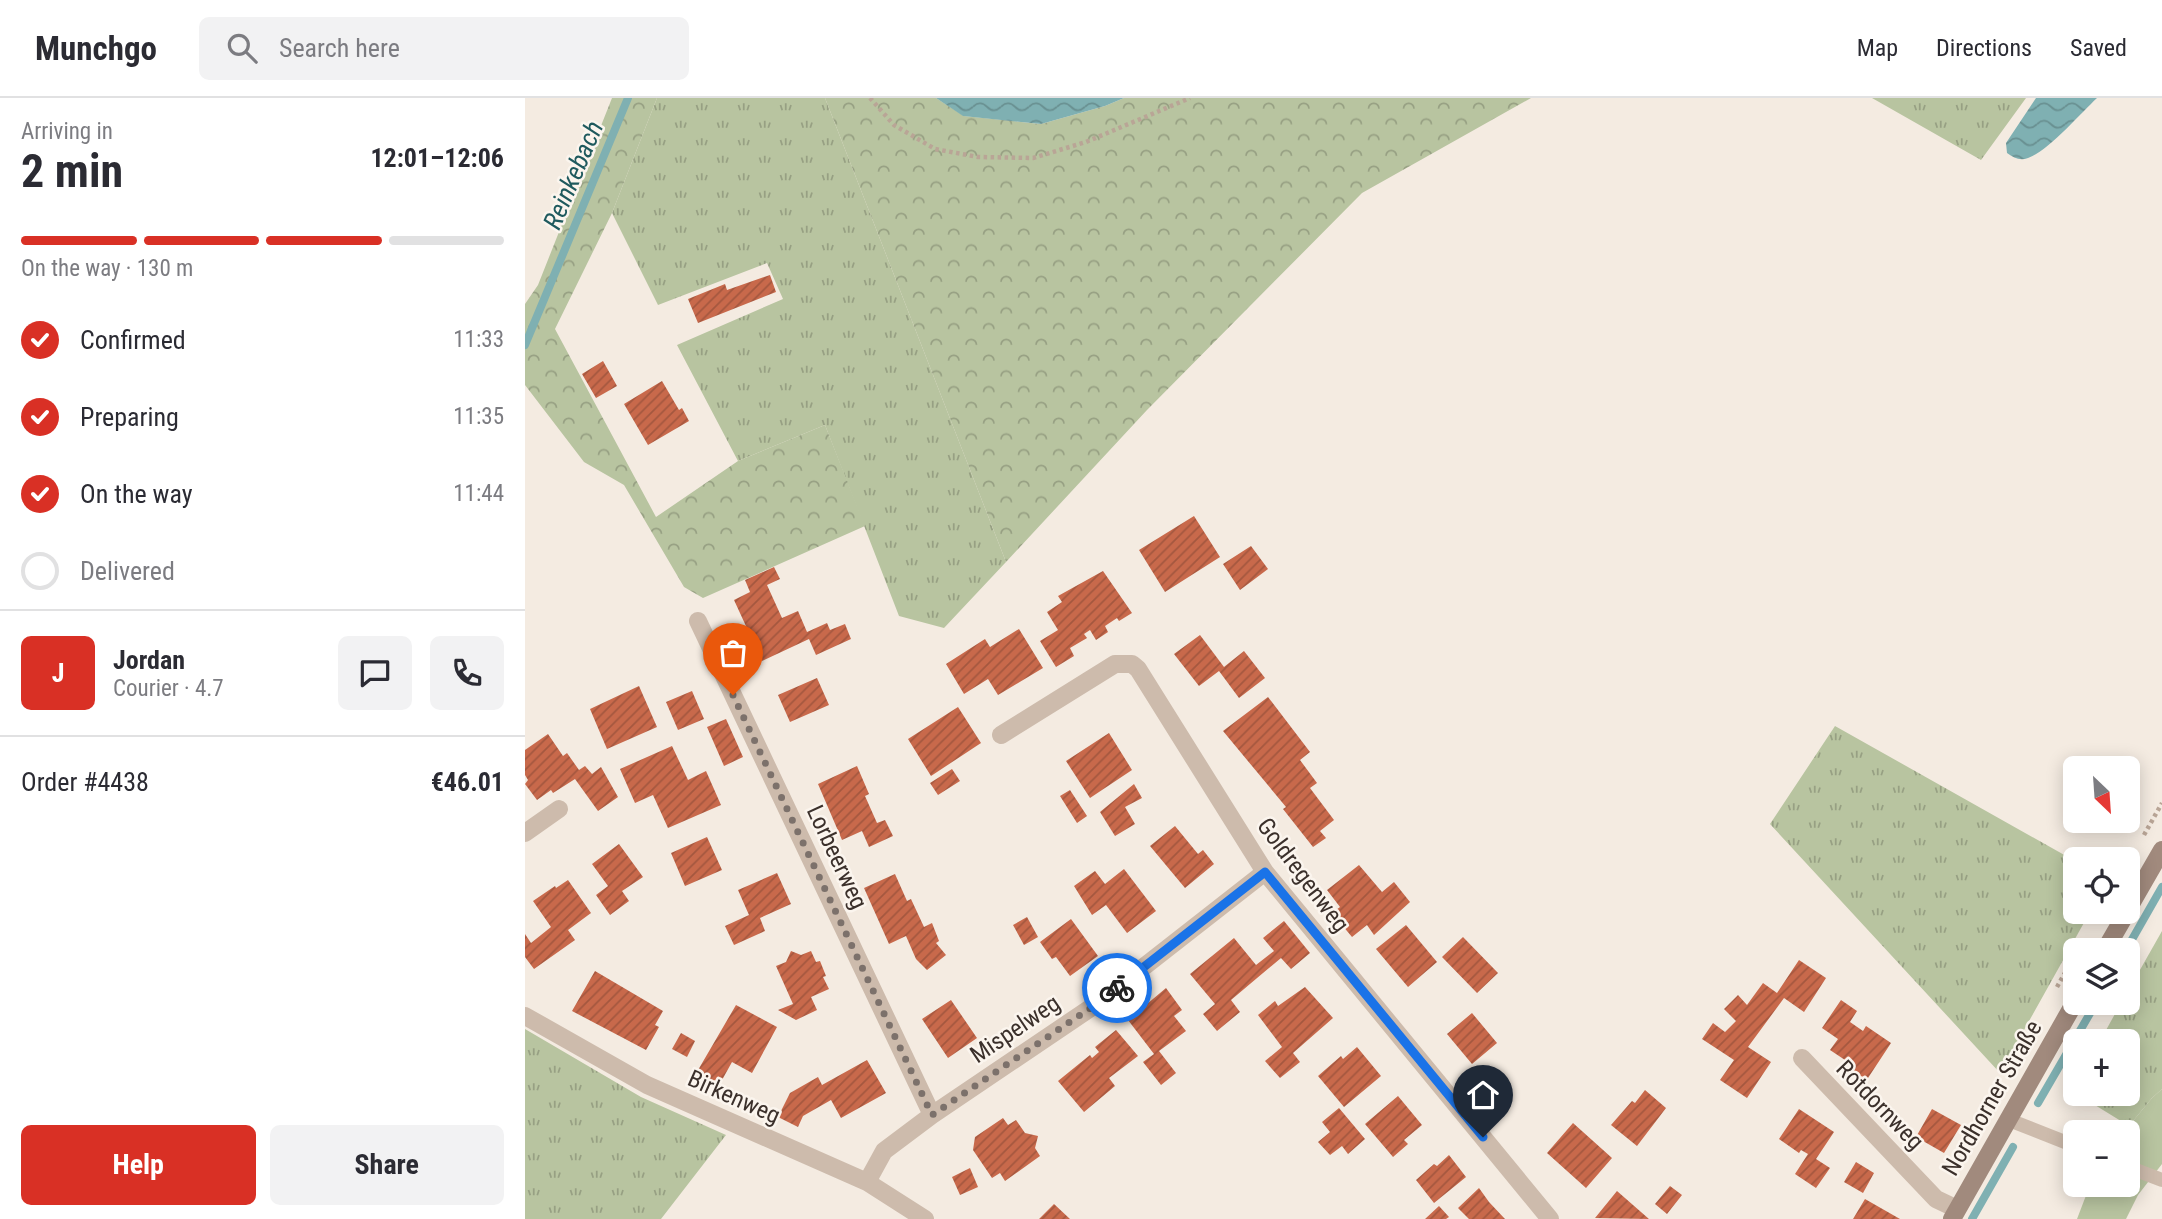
<!DOCTYPE html>
<html lang="en">
<head>
<meta charset="utf-8">
<style>
  body { margin:0; font-family:"Roboto Condensed",sans-serif; background:#f2f2f3; color:#2b2b33; height:100vh; display:flex; flex-direction:column; font-size:26px; white-space:nowrap }
  * { box-sizing:border-box; margin:0 }
  p { font-size:23px; color:#7c7c81 }
  .icon { flex:none; width:38px; height:38px; fill:none; stroke:currentColor; stroke-width:2; stroke-linecap:round; stroke-linejoin:round }
  .map { position:relative; flex:1; overflow:hidden }
  .side { display:flex; flex-direction:column; background:#fff; width:525px }
  .side>* { flex:none }
  .needle { width:46px; rotate:155deg }
  .buttons { position:absolute; left:1538px; top:658px; display:grid; gap:14px }
  .buttons a { display:grid; place-items:center; width:77px; height:77px; border-radius:10px; background:#fff; box-shadow:0 4px 18px #0003; font-size:35px }
  .pin { position:absolute; display:grid; place-items:center; width:60px; height:60px; color:#fff; margin:-72px -30px; border-radius:50% 50% 50% 0; rotate:-45deg; box-shadow:0 0 7px #0007 }
  .pin .icon { rotate:45deg }
  .courier { position:absolute; display:grid; place-items:center; width:70px; height:70px; margin:-35px; border:5px solid #1a73e8; border-radius:50%; background:#fff; color:#222; box-shadow:0 2px 9px #0007 }
  .summary em { font-style:normal; font-weight:700 }
  .summary div { display:flex; flex-direction:column-reverse }
  .summary { display:flex; align-items:center; justify-content:space-between; height:119px; padding:0 21px }
  h1 { font-size:46px; font-weight:700; line-height:52px }
  .bar { display:grid; grid-template-columns:repeat(4,1fr); gap:10px 7px; align-content:center; height:84px; padding:0 21px }
  .bar i { height:9px; border-radius:5px; background:#e1e1e2 }
  .bar .selected { background:#d93025 }
  .bar p { grid-column:span 4 }
  .line { display:flex; align-items:center; gap:18px; padding:0 21px; border-top:2px solid #e1e1e2 }
  .line div { flex:1 }
  .round { display:grid; place-items:center; flex:none; width:74px; height:74px; border-radius:10px; background:#f2f2f3 }
  ol { padding:0 21px; list-style:none }
  li { display:flex; align-items:center; gap:21px; height:77px }
  li p { margin-inline-start:auto }
  li .icon { padding:7px; border-radius:50%; background:#d93025; color:#fff; stroke-width:4 }
  li:last-child { color:#7c7c81 }
  li i { width:38px; height:38px; border:4px solid #e1e1e2; border-radius:50% }
  .cta { display:flex; gap:14px; margin-top:auto; padding:14px 21px }
  .cta a { flex:1; height:80px; border-radius:10px; background:#d93025; color:#fff; font-size:28px; font-weight:700; line-height:80px; text-align:center }
  .cta a+a { background:#f2f2f3; color:#2b2b33 }
  header { display:flex; align-items:center; gap:42px; box-sizing:border-box; height:98px; padding:0 35px; background:#fff; border-bottom:2px solid #e1e1e2 }
  header strong { font-size:33px }
  nav { display:flex; gap:38px; margin-inline-start:auto; font-size:24px }
  .search { width:490px; height:63px; background:#f2f2f3; display:flex; align-items:center; gap:18px; box-sizing:border-box; padding:0 24px; border-radius:10px; color:#7c7c81; font-size:26px }
  main { display:flex; flex:1; min-height:0 }
  .map>svg:first-child { display:block }
  .grass { fill:url(#grass-tufts) }
  .forest { fill:url(#forest-crowns) }
  .green { fill:#b8c4a0 }
  .water { fill:url(#water-waves) }
  .lines { fill:none; stroke-linecap:round; stroke-linejoin:round }
  .stream { stroke:#7fb0b2; stroke-width:8 }
  .building { fill:url(#building-hatch) }
  .path { stroke:#b9a596; stroke-width:4.5; stroke-dasharray:3.5 3.5; stroke-linecap:butt }
  .lane { stroke:#cdbbac; stroke-width:14 }
  .street { stroke:#cdbbac; stroke-width:18 }
  .secondary { stroke:#a18a7d; stroke-width:18 }
  .done { stroke:#7c716b; stroke-width:7; stroke-dasharray:0 12.6 }
  .route { stroke:#1a73e8; stroke-width:9 }
  .labels { text-anchor:middle; stroke-width:5; stroke-linejoin:round; paint-order:stroke }
  .street-label { font-size:24px; fill:#3b302b; stroke:#fbf5ee }
  .water-label { font-size:26px; font-style:italic; fill:#1f5a5e; stroke:#fbf5ee }
</style>
</head>
<body>
<header>
<strong>Munchgo</strong>
<div class="search"><svg class="icon" aria-label="search" viewBox="0 0 24 24"><circle cx="10" cy="10" r="6"/><path d="M15 15l6 6"/></svg>Search here</div>
<nav><a>Map</a><a>Directions</a><a>Saved</a></nav>
</header>
<main>
<section class="side">
<div class="summary"><div><h1>2 min</h1><p>Arriving in</p></div><em>12:01–12:06</em></div>
<div class="bar"><i class="selected"></i><i class="selected"></i><i class="selected"></i><i></i><p>On the way · 130 m</p></div>
<ol>
<li><svg class="icon" aria-label="check" viewBox="0 0 24 24"><path d="M5 12l5 5 9-10"/></svg>Confirmed<p>11:33</p></li>
<li><svg class="icon" aria-label="check" viewBox="0 0 24 24"><path d="M5 12l5 5 9-10"/></svg>Preparing<p>11:35</p></li>
<li><svg class="icon" aria-label="check" viewBox="0 0 24 24"><path d="M5 12l5 5 9-10"/></svg>On the way<p>11:44</p></li>
<li><i></i>Delivered</li>
</ol>
<div class="line" style="height:126px"><b class="round" style="background:#d93025;color:#fff">J</b><div><b>Jordan</b><p>Courier · 4.7</p></div><a class="round"><svg class="icon" aria-label="chat" viewBox="0 0 24 24"><path d="M4 5h16v11H9l-5 4z"/></svg></a><a class="round"><svg class="icon" aria-label="phone" viewBox="0 0 24 24"><path d="M5 4h4l2 5-3 2q2 4 5 5l2-3 5 2v4C11 20 4 13 5 4z"/></svg></a></div>
<div class="line" style="height:91px"><div>Order #4438</div><b>€46.01</b></div>
<div class="cta"><a>Help</a><a>Share</a></div>
</section>
<div class="map">
<svg width="1637" height="1121" viewBox="0 0 1637 1121">
  <defs>
    <pattern id="grass-tufts" width="24" height="20" patternUnits="userSpaceOnUse" patternTransform="scale(1.75)"><rect width="24" height="20" fill="#b8c4a0"/><path d="M3 7l-1-3M5 7V3M7 7l1-3M15 17l-1-3M17 17v-4M19 17l1-3" fill="none" stroke="#97a083"/></pattern>
    <pattern id="forest-crowns" width="20" height="18" patternUnits="userSpaceOnUse" patternTransform="scale(1.75)"><rect width="20" height="18" fill="#b8c4a0"/><path d="M2 6a3 3 0 1 1 6 0M12 15a3 3 0 1 1 6 0" fill="none" stroke="#97a083"/></pattern>
    <pattern id="water-waves" width="16" height="10" patternUnits="userSpaceOnUse" patternTransform="scale(1.75)"><rect width="16" height="10" fill="#7fb0b2"/><path d="M0 5q4-4 8 0t8 0" fill="none" stroke="#699091"/></pattern>
    <pattern id="building-hatch" width="6" height="6" patternUnits="userSpaceOnUse" patternTransform="scale(1.75)"><rect width="6" height="6" fill="#c8694b"/><path d="M-1 1l2-2M0 6l6-6M5 7l2-2" fill="none" stroke="#a4573f"/></pattern>
  </defs>
  <rect width="100%" height="100%" fill="#f4ebe1"/>
  <path class="grass" d="M132,0H300L481,464L419,530L374,518L300,327L213,363L152,247L258,201L242,165L133,207L87,115Z
    M1347,0H1501L1456,62Z
    M1310,628L1550,763V814H1565L1475,975L1245,726Z
    M1637,833V991L1627,1000L1604,1028L1552,996H1603V943H1575L1596,905H1603V893Z
    M0,931L116,999L201,1037L136,1121H0Z"/>
  <path class="forest" d="M87,0H132L87,115L30,231L131,419L213,363L300,327L340,428L178,500L159,489L99,387L59,364L0,287V206L13,187Z
    M300,0H411L439,18L516,26L580,8L599,0H1006L837,95L622,312L481,464Z"/>
  <path class="green" d="M1637,991V1066L1613,1097L1601,1121H1552L1565,1087H1603V1034H1599L1627,1000Z"/>
  <path class="water" d="M411,0H599L580,8L516,26L438,18Z
    M1511,0H1572C1556,15 1522,54 1503,60C1495,63 1489,60 1482,55L1481,45Z"/>
  <g class="lines">
    <path class="stream" d="M0,247L103,0
      M1601,852L1637,789
      M1513,1005L1571,905
      M1447,1121L1488,1049"/>
  </g>
  <path class="building" d="M245,177L251,194L173,225L163,201L200,186L202,192Z
    M78,263L92,288L71,300L57,276Z
    M137,283L154,312L157,310L164,323L123,347L99,306Z
    M669,418L695,459L640,494L614,452Z
    M726,448L743,471L715,492L698,466Z
    M249,469L255,481L242,487L257,520L273,513L282,534L302,525L305,532L320,526L326,541L291,557L284,541L237,563L209,502L225,494L220,482Z
    M578,473L607,515L594,523L592,520L580,528L583,534L571,542L565,532L559,536L562,540L545,550L549,558L531,569L515,543L533,532L522,514L537,504L533,498Z
    M494,531L518,570L473,597L463,581L439,596L421,566L460,541L465,549Z
    M675,537L699,569L719,553L740,580L714,600L694,573L674,588L649,556Z
    M292,580L304,607L265,624L253,597Z
    M114,588L132,629L82,651L65,611Z
    M167,593L179,621L153,632L141,604Z
    M743,599L785,654L775,662L792,685L785,690L809,722L795,733L801,740L788,749L758,711L761,709L698,633Z
    M433,609L456,645L406,678L383,641Z
    M201,621L218,659L199,668L182,629Z
    M584,635L607,672L565,700L541,663Z
    M23,636L38,658L42,655L54,672L60,668L67,676L76,669L93,699L73,713L50,681L28,695L26,692L12,702L0,686L3,682L0,677V652Z
    M147,648L163,682L181,673L196,707L143,730L128,697L110,705L95,671Z
    M332,668L344,696L340,698L352,725L360,722L368,738L344,749L337,733L317,742L293,686Z
    M427,671L435,683L413,697L405,685Z
    M609,686L617,700L600,709L610,726L590,738L575,714Z
    M545,692L562,718L552,725L535,698Z
    M650,728L673,756L678,752L689,766L660,790L625,748Z
    M182,739L197,772L160,788L146,755Z
    M94,746L118,779L97,793L104,803L85,817L71,797L83,788L67,766Z
    M834,767L857,794L869,784L885,804L849,837L842,827L827,839L807,815L815,809L802,792Z
    M599,771L631,813L602,835L581,807L567,817L549,788L570,773L580,786Z
    M252,775L266,806L235,820L240,833L209,847L200,828L224,817L213,792Z
    M370,776L382,803L386,801L399,829L407,825L414,843L411,845L421,857L402,872L391,861L381,838L364,846L339,790Z
    M43,782L66,815L43,832L50,842L9,871L0,859V836L6,845L26,829L8,803L30,788L31,790Z
    M502,819L513,839L499,847L488,827Z
    M546,821L573,858L545,878L531,859L527,861L515,844Z
    M759,823L785,855L766,871L756,860L738,875L706,902L715,914L692,933L678,916L690,906L665,876L709,840L731,867L749,853L738,840Z
    M881,827L912,864L883,889L851,851Z
    M938,839L973,875L952,895L917,859Z
    M266,853L276,857L286,853L291,864L295,863L301,878L298,879L304,891L286,899L292,912L271,922L253,912L268,906L251,868L261,864Z
    M1274,862L1301,880L1279,914L1259,900L1223,949L1246,964L1222,1000L1195,982L1209,962L1177,941L1188,925L1200,934L1211,923L1199,911L1213,897L1222,907L1238,885L1252,895Z
    M70,873L138,913L130,927L134,929L121,952L47,913Z
    M780,889L808,920L768,955L775,964L755,980L740,963L757,949L733,917L750,903L753,908Z
    M641,890L657,912L649,918L661,933L634,953L651,975L636,987L618,964L629,956L603,922Z
    M426,902L452,940L423,960L397,921Z
    M1316,902L1332,913L1325,924L1338,933L1341,928L1366,945L1341,983L1326,972L1329,968L1305,952L1313,941L1297,930Z
    M211,907L252,929L227,975L207,964L192,991L169,979Z
    M947,915L972,945L947,966L922,936Z
    M591,932L613,958L584,980L590,988L559,1014L533,983L565,957L567,960L574,954L570,949Z
    M156,935L170,943L162,959L147,951Z
    M832,949L856,978L819,1009L793,978L816,958L818,961Z
    M342,962L361,995L316,1020L306,1002L278,1018L273,1029L253,1019L265,995L293,979L297,987Z
    M1120,992L1141,1010L1112,1048L1086,1027L1107,1003L1110,1005Z
    M873,998L897,1027L879,1042L883,1046L868,1059L840,1026Z
    M814,1010L840,1041L823,1056L817,1048L805,1057L793,1044L805,1034L797,1024Z
    M1274,1011L1309,1034L1291,1061L1305,1070L1291,1090L1270,1076L1283,1056L1276,1052L1274,1055L1254,1041Z
    M1407,1011L1436,1027L1419,1055L1391,1039Z
    M478,1020L483,1027L491,1022L500,1035L513,1038L510,1050L515,1058L480,1083L475,1075L467,1080L448,1052L450,1039Z
    M1048,1025L1087,1060L1061,1090L1022,1055Z
    M924,1057L941,1079L909,1105L891,1082L909,1066L912,1068Z
    M1331,1064L1349,1075L1338,1095L1319,1084Z
    M445,1070L453,1089L435,1097L427,1079Z
    M1145,1088L1157,1097L1142,1116L1130,1106Z
    M954,1090L964,1104L980,1121H944L933,1110Z
    M1092,1093L1124,1121L1070,1120Z
    M1340,1101L1375,1121H1328Z
    M529,1106L545,1121H514Z
    M914,1108L924,1119L921,1121H900Z"/>
  <g class="lines">
    <path class="path" d="M345,0L369,27L410,51L453,59L508,60L561,44L665,0
      M1619,737L1637,705
      M1532,889L1550,857"/>
    <path class="lane" d="M1484,1022L1550,1048
      M1603,1069L1637,1082"/>
    <path class="street" d="M173,523L407,1017
      M476,637L590,566H607L613,571L740,774L1025,1121
      M0,735L34,711
      M0,918L122,987L342,1084L400,1121
      M1277,960L1411,1101L1432,1111
      M342,1084L359,1053L407,1017L570,907L740,774"/>
    <path class="secondary" d="M1603,811L1637,752
      M1580,852L1602,814
      M1427,1121L1550,904"/>
  </g>
  <g class="lines">
    <path class="done" d="M208,597L407,1017L570,907L592,890"/>
    <path class="route" d="M592,890L740,774L958,1039"/>
  </g>
  <g class="labels">
    <g class="street-label">
      <text transform="translate(312 759) rotate(65)" y="8">Lorbeerweg</text>
      <text transform="translate(778 777) rotate(53)" y="8">Goldregenweg</text>
      <text transform="translate(490 931) rotate(-34)" y="8">Mispelweg</text>
      <text transform="translate(209 999) rotate(24)" y="8">Birkenweg</text>
      <text transform="translate(1467 1000) rotate(-60)" y="8">Nordhorner Straße</text>
      <text transform="translate(1355 1007) rotate(46)" y="8">Rotdornweg</text>
    </g>
    <g class="water-label">
      <text transform="translate(48 77) rotate(-67)" y="9">Reinkebach</text>
    </g>
  </g>
</svg>
<div class="buttons">
<a><svg class="needle" viewBox="-14 -14 28 28"><path d="M0-13l5 13h-10z" fill="#e53935"/><path d="M0 13l5-13h-10z" fill="#7c7c81"/></svg></a>
<a><svg class="icon" aria-label="locate" viewBox="0 0 24 24"><circle cx="12" cy="12" r="6"/><path d="M12 2v4M12 18v4M2 12h4M18 12h4"/></svg></a>
<a><svg class="icon" aria-label="layers" viewBox="0 0 24 24"><path d="M12 4l9 5-9 5-9-5zM3 14l9 5 9-5"/></svg></a>
<a>+</a>
<a>−</a>
</div>
<div class="pin" style="left:208px;top:597px;background:#ea580c"><svg class="icon" aria-label="bag" viewBox="0 0 24 24"><path d="M5 8h14l-1 12H6zM9 8a3 3 0 0 1 6 0"/></svg></div>
<div class="pin" style="left:958px;top:1039px;background:#1f2937"><svg class="icon" aria-label="home" viewBox="0 0 24 24"><path d="M3 11l9-7 9 7M6 9v11h12V9"/></svg></div>
<div class="courier" style="left:592px;top:890px"><svg class="icon" aria-label="bike" viewBox="0 0 24 24"><circle cx="6" cy="16" r="4"/><circle cx="18" cy="16" r="4"/><path d="M6 16l4-8h5l3 8M10 8l3 8H6M13 5h3"/></svg></div>
</div>
</main>
</body>
</html>
